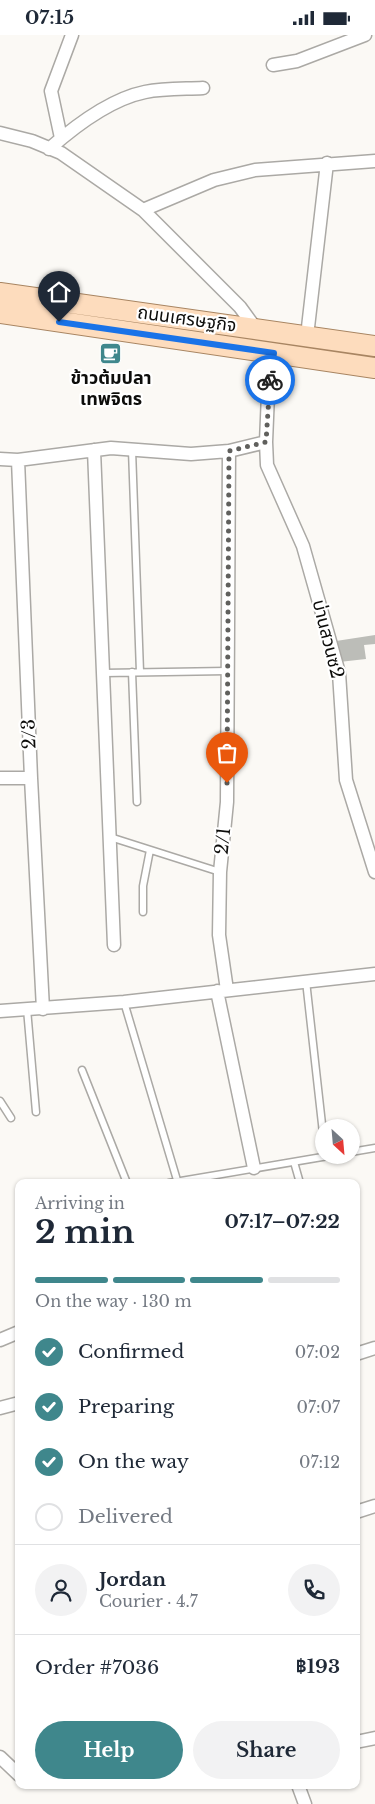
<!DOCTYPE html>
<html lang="en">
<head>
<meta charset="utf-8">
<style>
  body { margin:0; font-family:"Libre Baskerville","Noto Sans Thai",serif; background:#f2f2f3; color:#1f2937; height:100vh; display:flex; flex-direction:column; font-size:19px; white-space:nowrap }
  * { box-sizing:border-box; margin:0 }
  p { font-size:16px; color:#747a83 }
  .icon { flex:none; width:28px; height:28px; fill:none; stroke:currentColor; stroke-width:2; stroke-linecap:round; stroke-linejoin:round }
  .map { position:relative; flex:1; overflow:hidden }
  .sheet { position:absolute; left:15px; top:1144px; width:345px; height:610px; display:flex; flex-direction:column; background:#fff; border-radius:10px; box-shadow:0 1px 4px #0004 }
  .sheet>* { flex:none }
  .needle { width:32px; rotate:154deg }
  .controls { position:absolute; left:315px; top:1084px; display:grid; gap:10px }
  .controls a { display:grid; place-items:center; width:45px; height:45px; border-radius:50%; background:#fff; box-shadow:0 1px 4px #0004; font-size:25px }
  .pin { position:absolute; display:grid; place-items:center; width:42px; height:42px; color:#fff; margin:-51px -21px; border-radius:50% 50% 50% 0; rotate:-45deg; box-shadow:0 0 5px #0007 }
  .pin .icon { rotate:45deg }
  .courier { position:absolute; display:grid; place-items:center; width:50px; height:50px; margin:-25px; border:4px solid #1a73e8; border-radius:50%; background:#fff; color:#222; box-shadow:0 1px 6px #0007 }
  .summary em { font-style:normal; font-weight:800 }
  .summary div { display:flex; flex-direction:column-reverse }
  .summary { display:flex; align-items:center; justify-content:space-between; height:85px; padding:0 20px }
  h1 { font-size:32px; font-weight:800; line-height:38px }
  .bar { display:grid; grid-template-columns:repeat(4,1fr); gap:8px 5px; align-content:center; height:60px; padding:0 20px }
  .bar i { height:6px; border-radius:4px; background:#e0e1e3 }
  .bar .current { background:#3f878c }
  .bar p { grid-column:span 4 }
  .line { display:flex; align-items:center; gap:12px; padding:0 20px; border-top:1px solid #e0e1e3 }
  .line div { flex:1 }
  .round { display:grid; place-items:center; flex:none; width:52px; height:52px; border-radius:26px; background:#f2f2f3 }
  ol { padding:0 20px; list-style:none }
  li { display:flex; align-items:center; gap:15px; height:55px }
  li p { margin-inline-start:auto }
  li .icon { padding:5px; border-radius:50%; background:#3f878c; color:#fff; stroke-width:4 }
  li:last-child { color:#747a83 }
  li i { width:28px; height:28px; border:2px solid #e0e1e3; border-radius:50% }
  .button { display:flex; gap:10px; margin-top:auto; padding:10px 20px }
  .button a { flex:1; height:58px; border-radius:30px; background:#3f878c; color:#fff; font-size:20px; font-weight:800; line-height:58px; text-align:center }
  .button a+a { background:#f2f2f3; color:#1f2937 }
  .status { display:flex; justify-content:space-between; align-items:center; height:35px; padding:0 25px; background:#fff; direction:ltr }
  .status svg { height:14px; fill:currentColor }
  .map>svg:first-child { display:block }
  .building { fill:#bcbdb8 }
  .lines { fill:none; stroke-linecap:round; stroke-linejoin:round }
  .service-casing { stroke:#aba9a5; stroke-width:9 }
  .minor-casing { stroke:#aba9a5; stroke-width:15 }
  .primary-casing { stroke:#a88562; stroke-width:22 }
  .service { stroke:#fff; stroke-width:6 }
  .minor { stroke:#fff; stroke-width:12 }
  .primary { stroke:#fddcbd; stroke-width:20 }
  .done { stroke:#60605d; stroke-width:5; stroke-dasharray:0 9 }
  .route { stroke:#1a73e8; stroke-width:6 }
  .labels { text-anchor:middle; stroke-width:4.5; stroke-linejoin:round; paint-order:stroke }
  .street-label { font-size:18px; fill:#0d0d0b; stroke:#fff }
  .poi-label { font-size:18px; font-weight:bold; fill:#0d0d0b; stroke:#fff }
</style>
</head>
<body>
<div class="status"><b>07:15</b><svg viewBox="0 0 49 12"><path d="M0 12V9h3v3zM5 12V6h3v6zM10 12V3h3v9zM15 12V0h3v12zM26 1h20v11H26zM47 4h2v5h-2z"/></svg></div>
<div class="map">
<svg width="375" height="1769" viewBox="0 0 375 1769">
  <rect width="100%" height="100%" fill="#fbf9f5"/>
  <path class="building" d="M375,600V609L364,610L366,624L339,627L336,606Z"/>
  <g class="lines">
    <defs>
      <path id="service" d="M132,415L140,637
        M132,637L137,767
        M104,638L227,636
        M110,802L220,837
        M143,877V851L150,815
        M306,946L324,1107
        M124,967L177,1145
        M27,974L36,1077
        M82,1035L127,1148
        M0,1066L11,1083
        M351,1117L375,1113
        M294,1127L300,1148
        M169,1148L334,1120"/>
      <path id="minor" d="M273,30L297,26L365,0
        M0,98L32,106L61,118L143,175L240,272L256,294
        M61,103L51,56L72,0
        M49,114C75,91 111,64 145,57C164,53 184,54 203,53
        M143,175L214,145L255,135L375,126
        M307,301L327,128
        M274,318L268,359L266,407L267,430L303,511L339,638L346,745L375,837
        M94,415L114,910
        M0,424L18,425L111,413L191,419L229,416L266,407
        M18,425L31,743L43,974
        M0,743H31
        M227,955L219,900L220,837L227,767L229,416
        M217,956L254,1133
        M0,976L124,967L375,939
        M0,1305L19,1297
        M356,1319L375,1313
        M0,1373L19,1368
        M356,1477L375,1471
        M356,1707L375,1703
        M0,1722L19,1740
        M298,1750L305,1769"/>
      <path id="primary" d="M0,258L375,311
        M0,278L375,333"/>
    </defs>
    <use href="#service" class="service-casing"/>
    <use href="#minor" class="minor-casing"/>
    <use href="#primary" class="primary-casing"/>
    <use href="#service" class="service"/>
    <use href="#minor" class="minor"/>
    <use href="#primary" class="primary"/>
  </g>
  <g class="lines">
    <path class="done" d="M227,748L229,416L266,407L270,345"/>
    <path class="route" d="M59,287L274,318L270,345"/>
  </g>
  <defs>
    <symbol id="cafe-square" viewBox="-11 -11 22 22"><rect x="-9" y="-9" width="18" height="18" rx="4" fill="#3f878c" stroke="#fff"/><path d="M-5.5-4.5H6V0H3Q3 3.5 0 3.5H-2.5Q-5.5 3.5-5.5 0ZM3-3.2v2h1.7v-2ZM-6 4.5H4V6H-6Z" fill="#fff"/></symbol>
  </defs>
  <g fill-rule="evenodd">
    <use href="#cafe-square" x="98" y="306" width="25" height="25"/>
  </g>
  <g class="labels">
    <g class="street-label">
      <text transform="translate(187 284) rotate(8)" y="6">ถนนเศรษฐกิจ</text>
      <text transform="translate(328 604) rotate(76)" y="6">บ่านสวนซ2</text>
      <text transform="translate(29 699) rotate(-92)" y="6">2/3</text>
      <text transform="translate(223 806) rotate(-84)" y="6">2/1</text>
    </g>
    <g class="poi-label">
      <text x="111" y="349">ข้าวต้มปลา<tspan x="111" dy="21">เทพจิตร</tspan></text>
    </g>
  </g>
</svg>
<div class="controls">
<a><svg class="needle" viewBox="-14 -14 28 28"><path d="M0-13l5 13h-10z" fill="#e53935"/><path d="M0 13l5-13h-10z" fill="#747a83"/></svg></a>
</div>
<div class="pin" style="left:227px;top:748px;background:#ea580c"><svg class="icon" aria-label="bag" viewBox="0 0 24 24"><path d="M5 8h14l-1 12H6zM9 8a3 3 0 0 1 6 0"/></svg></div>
<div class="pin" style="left:59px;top:287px;background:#1f2937"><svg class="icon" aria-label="home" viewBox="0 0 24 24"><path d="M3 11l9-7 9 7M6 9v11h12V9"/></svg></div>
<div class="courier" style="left:270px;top:345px"><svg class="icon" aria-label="bike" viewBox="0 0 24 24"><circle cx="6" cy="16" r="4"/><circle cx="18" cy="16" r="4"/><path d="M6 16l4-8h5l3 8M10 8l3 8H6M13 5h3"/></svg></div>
<section class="sheet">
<div class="summary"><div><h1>2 min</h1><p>Arriving in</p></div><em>07:17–07:22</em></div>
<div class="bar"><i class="current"></i><i class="current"></i><i class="current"></i><i></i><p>On the way · 130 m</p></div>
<ol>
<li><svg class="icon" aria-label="check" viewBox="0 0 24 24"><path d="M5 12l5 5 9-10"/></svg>Confirmed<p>07:02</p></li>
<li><svg class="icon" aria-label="check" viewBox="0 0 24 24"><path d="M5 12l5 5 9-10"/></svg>Preparing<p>07:07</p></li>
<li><svg class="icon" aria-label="check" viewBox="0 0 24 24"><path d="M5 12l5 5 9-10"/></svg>On the way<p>07:12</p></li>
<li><i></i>Delivered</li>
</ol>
<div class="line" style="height:90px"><a class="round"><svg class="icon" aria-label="person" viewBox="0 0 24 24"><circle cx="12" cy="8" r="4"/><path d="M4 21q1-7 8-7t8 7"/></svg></a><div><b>Jordan</b><p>Courier · 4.7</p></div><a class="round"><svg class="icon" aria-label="phone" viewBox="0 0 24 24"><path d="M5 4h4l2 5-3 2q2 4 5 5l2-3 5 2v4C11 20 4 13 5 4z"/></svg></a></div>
<div class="line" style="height:65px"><div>Order #7036</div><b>฿193</b></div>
<div class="button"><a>Help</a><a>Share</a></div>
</section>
</div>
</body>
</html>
